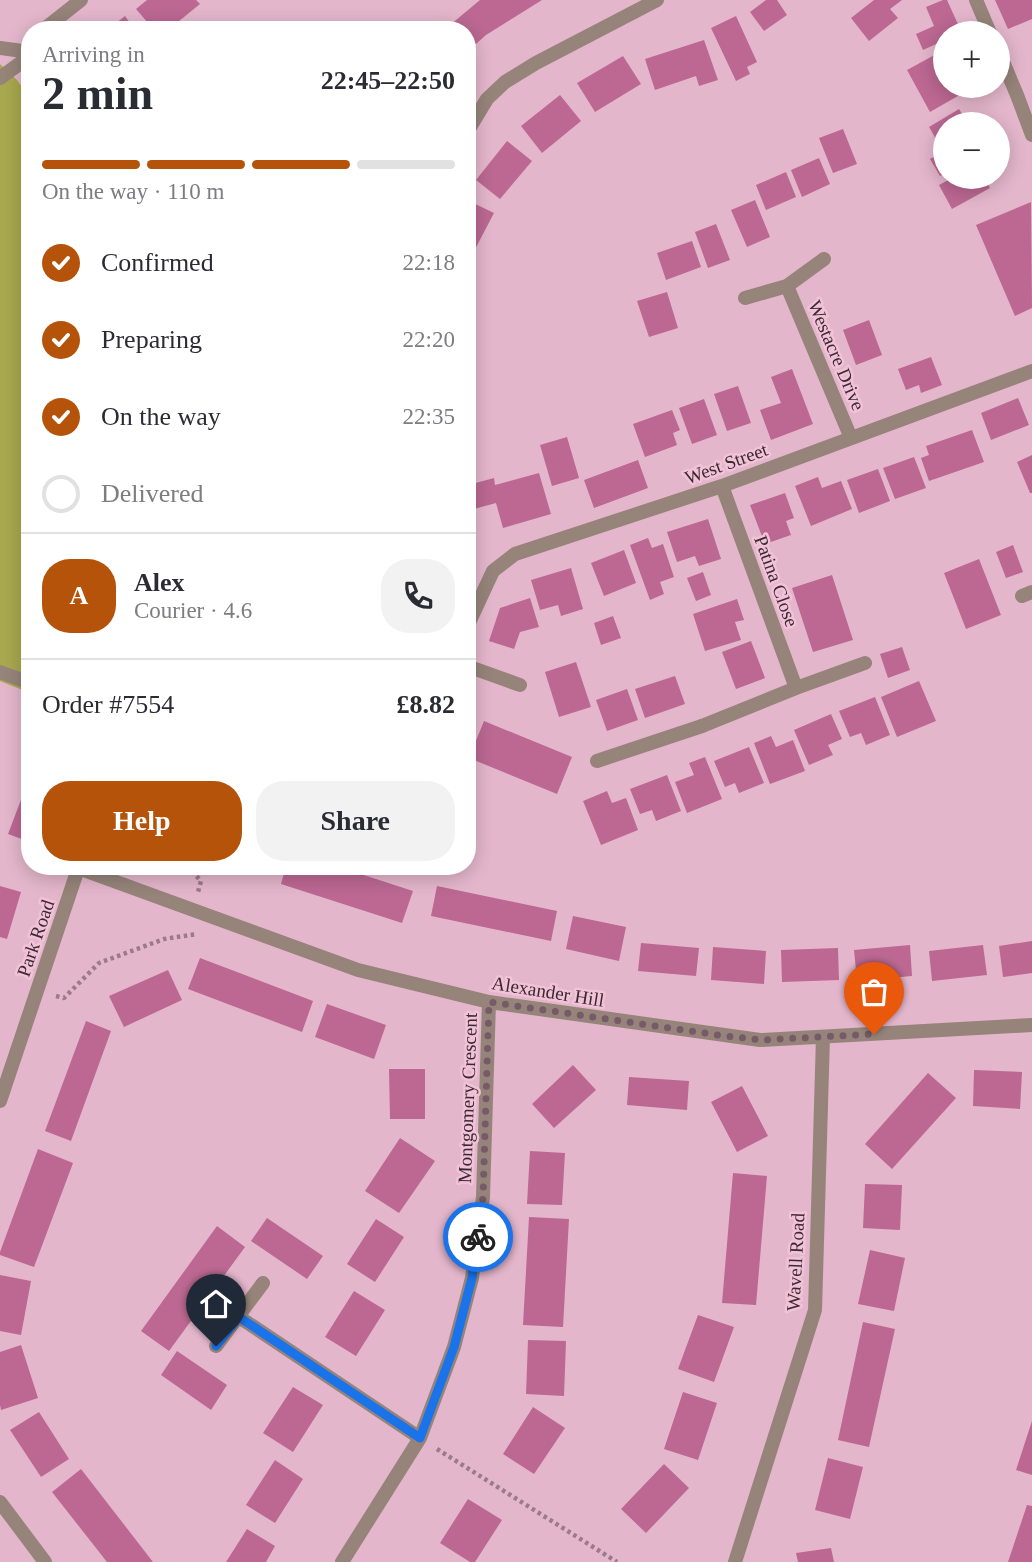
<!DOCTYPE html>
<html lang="en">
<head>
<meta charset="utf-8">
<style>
  body { margin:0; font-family:Georgia,serif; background:#f2f2f3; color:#2b2b33; height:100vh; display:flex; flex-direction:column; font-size:26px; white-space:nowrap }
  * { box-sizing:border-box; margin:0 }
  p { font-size:23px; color:#7c7c81 }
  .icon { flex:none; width:38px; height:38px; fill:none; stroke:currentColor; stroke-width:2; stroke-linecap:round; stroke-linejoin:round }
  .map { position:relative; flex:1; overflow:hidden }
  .sheet { position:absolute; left:21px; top:21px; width:455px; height:854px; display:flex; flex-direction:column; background:#fff; border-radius:28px; box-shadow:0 4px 18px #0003 }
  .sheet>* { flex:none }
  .controls { position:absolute; left:933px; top:21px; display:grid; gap:14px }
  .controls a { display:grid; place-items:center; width:77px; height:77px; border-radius:50%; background:#fff; box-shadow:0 4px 18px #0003; font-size:35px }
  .pin { position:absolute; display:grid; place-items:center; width:60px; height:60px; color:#fff; margin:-72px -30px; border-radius:50% 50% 50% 0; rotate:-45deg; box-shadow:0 0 7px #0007 }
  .pin .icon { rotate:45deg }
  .courier { position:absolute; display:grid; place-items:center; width:70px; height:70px; margin:-35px; border:5px solid #1a73e8; border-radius:50%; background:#fff; color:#222; box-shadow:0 2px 9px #0007 }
  .headline em { font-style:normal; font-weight:700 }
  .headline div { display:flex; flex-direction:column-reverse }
  .headline { display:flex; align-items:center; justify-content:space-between; height:119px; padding:0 21px }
  h1 { font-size:46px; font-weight:700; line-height:52px }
  .bar { display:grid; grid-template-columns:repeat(4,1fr); gap:10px 7px; align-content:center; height:84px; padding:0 21px }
  .bar i { height:9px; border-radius:5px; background:#e1e1e2 }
  .bar .on { background:#b45309 }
  .bar p { grid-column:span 4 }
  .line { display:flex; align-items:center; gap:18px; padding:0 21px; border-top:2px solid #e1e1e2 }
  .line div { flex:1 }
  .round { display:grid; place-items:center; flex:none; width:74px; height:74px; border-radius:28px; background:#f2f2f3 }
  ol { padding:0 21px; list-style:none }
  li { display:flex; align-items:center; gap:21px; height:77px }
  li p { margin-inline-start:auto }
  li .icon { padding:7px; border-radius:50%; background:#b45309; color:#fff; stroke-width:4 }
  li:last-child { color:#7c7c81 }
  li i { width:38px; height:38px; border:4px solid #e1e1e2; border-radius:50% }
  .action { display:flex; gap:14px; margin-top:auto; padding:14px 21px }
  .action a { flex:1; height:80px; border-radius:28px; background:#b45309; color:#fff; font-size:28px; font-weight:700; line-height:80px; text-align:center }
  .action a+a { background:#f2f2f3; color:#2b2b33 }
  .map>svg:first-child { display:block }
  .green { fill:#a8a84e }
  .building { fill:#bc6892 }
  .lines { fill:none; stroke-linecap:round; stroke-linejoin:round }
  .path { stroke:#9c7a8a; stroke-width:4.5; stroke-dasharray:3.5 3.5; stroke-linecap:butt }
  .service { stroke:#96847a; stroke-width:14 }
  .minor { stroke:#96847a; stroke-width:14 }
  .tertiary { stroke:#96847a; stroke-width:14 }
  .done { stroke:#765a67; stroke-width:7; stroke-dasharray:0 12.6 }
  .route { stroke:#1a73e8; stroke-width:9 }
  .labels { text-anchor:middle; stroke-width:5; stroke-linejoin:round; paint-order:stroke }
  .street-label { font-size:19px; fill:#3b2931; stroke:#f1c2d8 }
</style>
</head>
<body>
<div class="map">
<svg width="1032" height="1562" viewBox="0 0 1032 1562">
  <rect width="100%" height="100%" fill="#e4b6cb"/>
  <path class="green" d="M0,64L17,80L30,98V693L0,681Z"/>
  <path class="building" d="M147,0H196L200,4L168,30H154L136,9Z
    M480,0H542L486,35L467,52V30H444Z
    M766,0H777L787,15L764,31L750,12Z
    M874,0H902L890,9L898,18L869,41L851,18Z
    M943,0H947L962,33H945V40L923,50L916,34L934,26L926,7Z
    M995,0H1032V19L1008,29Z
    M125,16L135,30H107Z
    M736,16L757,62L747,67L750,74L736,81L711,28Z
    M704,40L718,80L699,86L696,76L655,90L645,59Z
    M940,52L945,62V86H959L963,93L930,112L907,70Z
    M623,56L641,84L595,112L577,83Z
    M560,95L581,121L542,153L521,126Z
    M959,109L968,124H945V173L940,176L930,159L943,151L929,127Z
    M843,129L857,164L833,173L819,138Z
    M507,141L532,161L500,199L476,180Z
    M819,158L830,184L802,197L791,170Z
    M786,172L796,197L766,210L756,185Z
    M954,177H984L990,188L952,209L939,185Z
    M467,200L494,213L471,257L467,255Z
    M755,200L770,237L747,247L731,210Z
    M1031,202L1032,308L1015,316L976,225Z
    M716,224L730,260L708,268L695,232Z
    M692,241L701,267L666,280L657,253Z
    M667,292L678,328L649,337L637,301Z
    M869,320L882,355L856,365L843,330Z
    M931,357L942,385L921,393L919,385L906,390L898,369Z
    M792,369L813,424L771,440L760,410L781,403L771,377Z
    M738,386L751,423L727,431L714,394Z
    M1018,398L1029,425L991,440L981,413Z
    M704,399L717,435L692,444L679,408Z
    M672,410L680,430L673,433L677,445L645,457L633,424Z
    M972,430L984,462L929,481L921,458L929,455L926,446Z
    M567,437L579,478L552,486L540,445Z
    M1032,455V493H1030L1017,462Z
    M914,457L926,488L895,499L883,468Z
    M638,460L648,488L594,508L584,480Z
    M878,469L890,501L859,513L847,480Z
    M539,473L551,514L503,528L496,503L474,509L468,485L494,478L495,485Z
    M818,477L822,488L841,481L852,509L811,526L795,486Z
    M785,493L794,518L786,521L791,535L765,544L750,505Z
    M708,519L721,559L699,566L695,556L677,562L667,532Z
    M648,538L652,548L663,544L674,577L660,582L664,594L650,600L630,545Z
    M1013,545L1023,572L1006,578L996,552Z
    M624,550L636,583L604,596L591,563Z
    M979,559L1001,615L966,629L944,573Z
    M571,568L583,609L561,616L558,605L540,610L531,580Z
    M703,572L711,595L696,601L687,578Z
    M832,575L853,640L813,652L792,588Z
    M530,598L539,627L520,632L514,649L489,641L500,608Z
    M737,599L744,620L735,622L741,640L705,651L693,614Z
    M613,616L621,638L601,645L594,623Z
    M751,641L765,678L736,689L722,652Z
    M902,647L910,670L888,678L880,654Z
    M576,662L591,707L559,717L545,672Z
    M675,676L685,704L645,718L635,689Z
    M919,681L936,721L897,737L881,697Z
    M627,689L638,720L607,731L596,700Z
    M875,697L890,735L866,745L861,733L850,737L839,711Z
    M831,714L842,739L828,745L833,755L809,765L794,730Z
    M484,721L572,757L557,794L469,758Z
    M771,736L776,747L793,740L805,771L770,784L754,743Z
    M749,747L764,783L739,793L735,783L725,787L714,761Z
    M705,757L722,799L687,813L675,782L694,775L689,763Z
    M667,775L681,811L656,821L652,810L640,814L630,789Z
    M30,776V842L8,834Z
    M607,791L612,803L626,798L638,830L601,845L583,801Z
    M286,866H336L413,891L402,923L281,884Z
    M0,886L21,892L7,939L0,937Z
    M437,886L557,911L551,941L431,916Z
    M573,916L626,927L619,961L566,949Z
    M1032,941V973L1003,977L999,946Z
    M641,943L699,948L696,976L638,971Z
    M910,945L912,976L857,981L854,950Z
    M983,945L987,975L932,981L929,951Z
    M713,947L766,951L764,984L711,980Z
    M838,948L839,980L782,982L781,950Z
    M200,958L313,1001L302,1032L188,989Z
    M168,970L182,1000L124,1027L109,996Z
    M327,1004L386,1025L374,1059L315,1037Z
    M86,1021L111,1031L71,1141L45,1131Z
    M573,1065L596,1090L554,1128L532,1104Z
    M389,1069H425V1119H390Z
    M974,1070L1022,1072L1020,1109L973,1106Z
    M928,1073L956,1098L892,1169L865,1144Z
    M629,1077L689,1081L687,1110L627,1105Z
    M742,1086L768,1136L737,1152L711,1102Z
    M400,1138L435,1161L399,1213L365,1191Z
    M38,1149L73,1163L34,1267L0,1255V1252Z
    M530,1151L565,1153L562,1205L527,1204Z
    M733,1173L767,1176L756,1305L722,1303Z
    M865,1184L902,1185L900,1230L863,1228Z
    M529,1217L569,1219L563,1327L523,1325Z
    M267,1218L323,1256L307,1279L251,1241Z
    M376,1219L404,1237L375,1282L347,1264Z
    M217,1226L245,1247L169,1351L141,1331Z
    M870,1250L905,1258L894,1311L858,1304Z
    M0,1275L31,1281L21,1335L0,1331Z
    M354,1291L385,1310L356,1356L325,1337Z
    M698,1315L734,1327L714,1382L678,1369Z
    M863,1322L895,1329L869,1447L838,1440Z
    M528,1340L566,1341L564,1396L526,1394Z
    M21,1345L38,1398L1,1410L0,1405V1352Z
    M177,1351L227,1385L211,1410L161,1375Z
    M293,1387L323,1405L293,1452L263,1433Z
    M683,1392L717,1403L698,1460L664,1449Z
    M533,1407L565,1428L534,1474L503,1454Z
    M39,1412L69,1459L41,1477L10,1430Z
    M1032,1421V1475L1016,1470Z
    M828,1458L863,1467L850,1519L815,1510Z
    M275,1460L303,1479L275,1523L246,1505Z
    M664,1464L689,1488L646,1533L621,1509Z
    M81,1469L153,1562H107L52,1492Z
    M468,1499L502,1520L475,1562H470L440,1543Z
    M1027,1505L1032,1506V1562H1008Z
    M247,1529L275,1546L266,1562H226Z
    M831,1548L834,1562H798L796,1553Z"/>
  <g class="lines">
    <path class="path" d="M187,866L201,881L198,892
      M56,996L64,998L99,963L164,939L197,934
      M437,1449L617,1562"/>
    <path class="service" d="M0,78L30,56
      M1022,596L1032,592
      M0,672L30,683
      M597,761L702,726"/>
    <path class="minor" d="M43,30L81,0
      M0,48L30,52
      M467,132L487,99L505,82L536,63L657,0
      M787,286L851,438
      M745,298L787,286L824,259
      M722,486L796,688
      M467,627L493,571L515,554L722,486L1032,371
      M467,666L520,685
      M702,726L796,688L865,663
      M78,868L358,970L489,1002L760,1040L1032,1025
      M0,1101L79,866
      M239,1317L420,1438
      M216,1346L263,1283
      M0,1502L45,1562
      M342,1562L420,1438L454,1347L472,1278L483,1197L489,1002
      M735,1562L815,1310L823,1037"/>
    <path class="tertiary" d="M976,0L990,33
      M998,50L1017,95L1032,135"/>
  </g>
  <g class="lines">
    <path class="done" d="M478,1237L483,1197L489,1002L718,1035L761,1040L874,1034"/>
    <path class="route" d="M216,1346L239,1317L420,1438L454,1347L472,1278L478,1237"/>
  </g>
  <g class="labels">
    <g class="street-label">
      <text transform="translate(837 355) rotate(67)" y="7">Westacre Drive</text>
      <text transform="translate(726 463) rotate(-20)" y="7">West Street</text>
      <text transform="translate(777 581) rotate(70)" y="7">Patina Close</text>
      <text transform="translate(35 938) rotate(-71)" y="7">Park Road</text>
      <text transform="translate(548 991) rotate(9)" y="7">Alexander Hill</text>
      <text transform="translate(467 1098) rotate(-88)" y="7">Montgomery Crescent</text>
      <text transform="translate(795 1262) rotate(-87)" y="7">Wavell Road</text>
    </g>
  </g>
</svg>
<div class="controls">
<a>+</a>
<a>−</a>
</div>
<div class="pin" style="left:874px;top:1034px;background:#ea580c"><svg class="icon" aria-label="bag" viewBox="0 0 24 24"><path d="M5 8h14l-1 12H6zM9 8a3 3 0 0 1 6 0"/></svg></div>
<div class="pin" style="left:216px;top:1346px;background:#1f2937"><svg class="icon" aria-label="home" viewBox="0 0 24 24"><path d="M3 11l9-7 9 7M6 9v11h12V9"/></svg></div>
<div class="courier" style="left:478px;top:1237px"><svg class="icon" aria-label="bike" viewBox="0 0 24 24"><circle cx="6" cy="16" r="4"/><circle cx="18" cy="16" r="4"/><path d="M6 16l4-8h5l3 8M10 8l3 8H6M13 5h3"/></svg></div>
<section class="sheet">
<div class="headline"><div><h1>2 min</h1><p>Arriving in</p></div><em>22:45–22:50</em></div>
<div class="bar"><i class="on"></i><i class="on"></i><i class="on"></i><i></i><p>On the way · 110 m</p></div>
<ol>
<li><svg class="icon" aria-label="check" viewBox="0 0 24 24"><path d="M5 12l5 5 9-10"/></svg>Confirmed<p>22:18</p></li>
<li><svg class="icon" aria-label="check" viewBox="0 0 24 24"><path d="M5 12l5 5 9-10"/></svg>Preparing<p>22:20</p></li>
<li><svg class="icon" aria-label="check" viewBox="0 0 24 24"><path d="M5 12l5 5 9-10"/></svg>On the way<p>22:35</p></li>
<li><i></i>Delivered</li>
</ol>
<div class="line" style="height:126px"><b class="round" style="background:#b45309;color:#fff">A</b><div><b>Alex</b><p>Courier · 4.6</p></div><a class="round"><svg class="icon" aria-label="phone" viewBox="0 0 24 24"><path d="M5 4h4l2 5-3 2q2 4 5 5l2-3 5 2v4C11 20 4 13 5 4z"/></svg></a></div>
<div class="line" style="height:91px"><div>Order #7554</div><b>£8.82</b></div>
<div class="action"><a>Help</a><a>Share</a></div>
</section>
</div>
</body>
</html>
